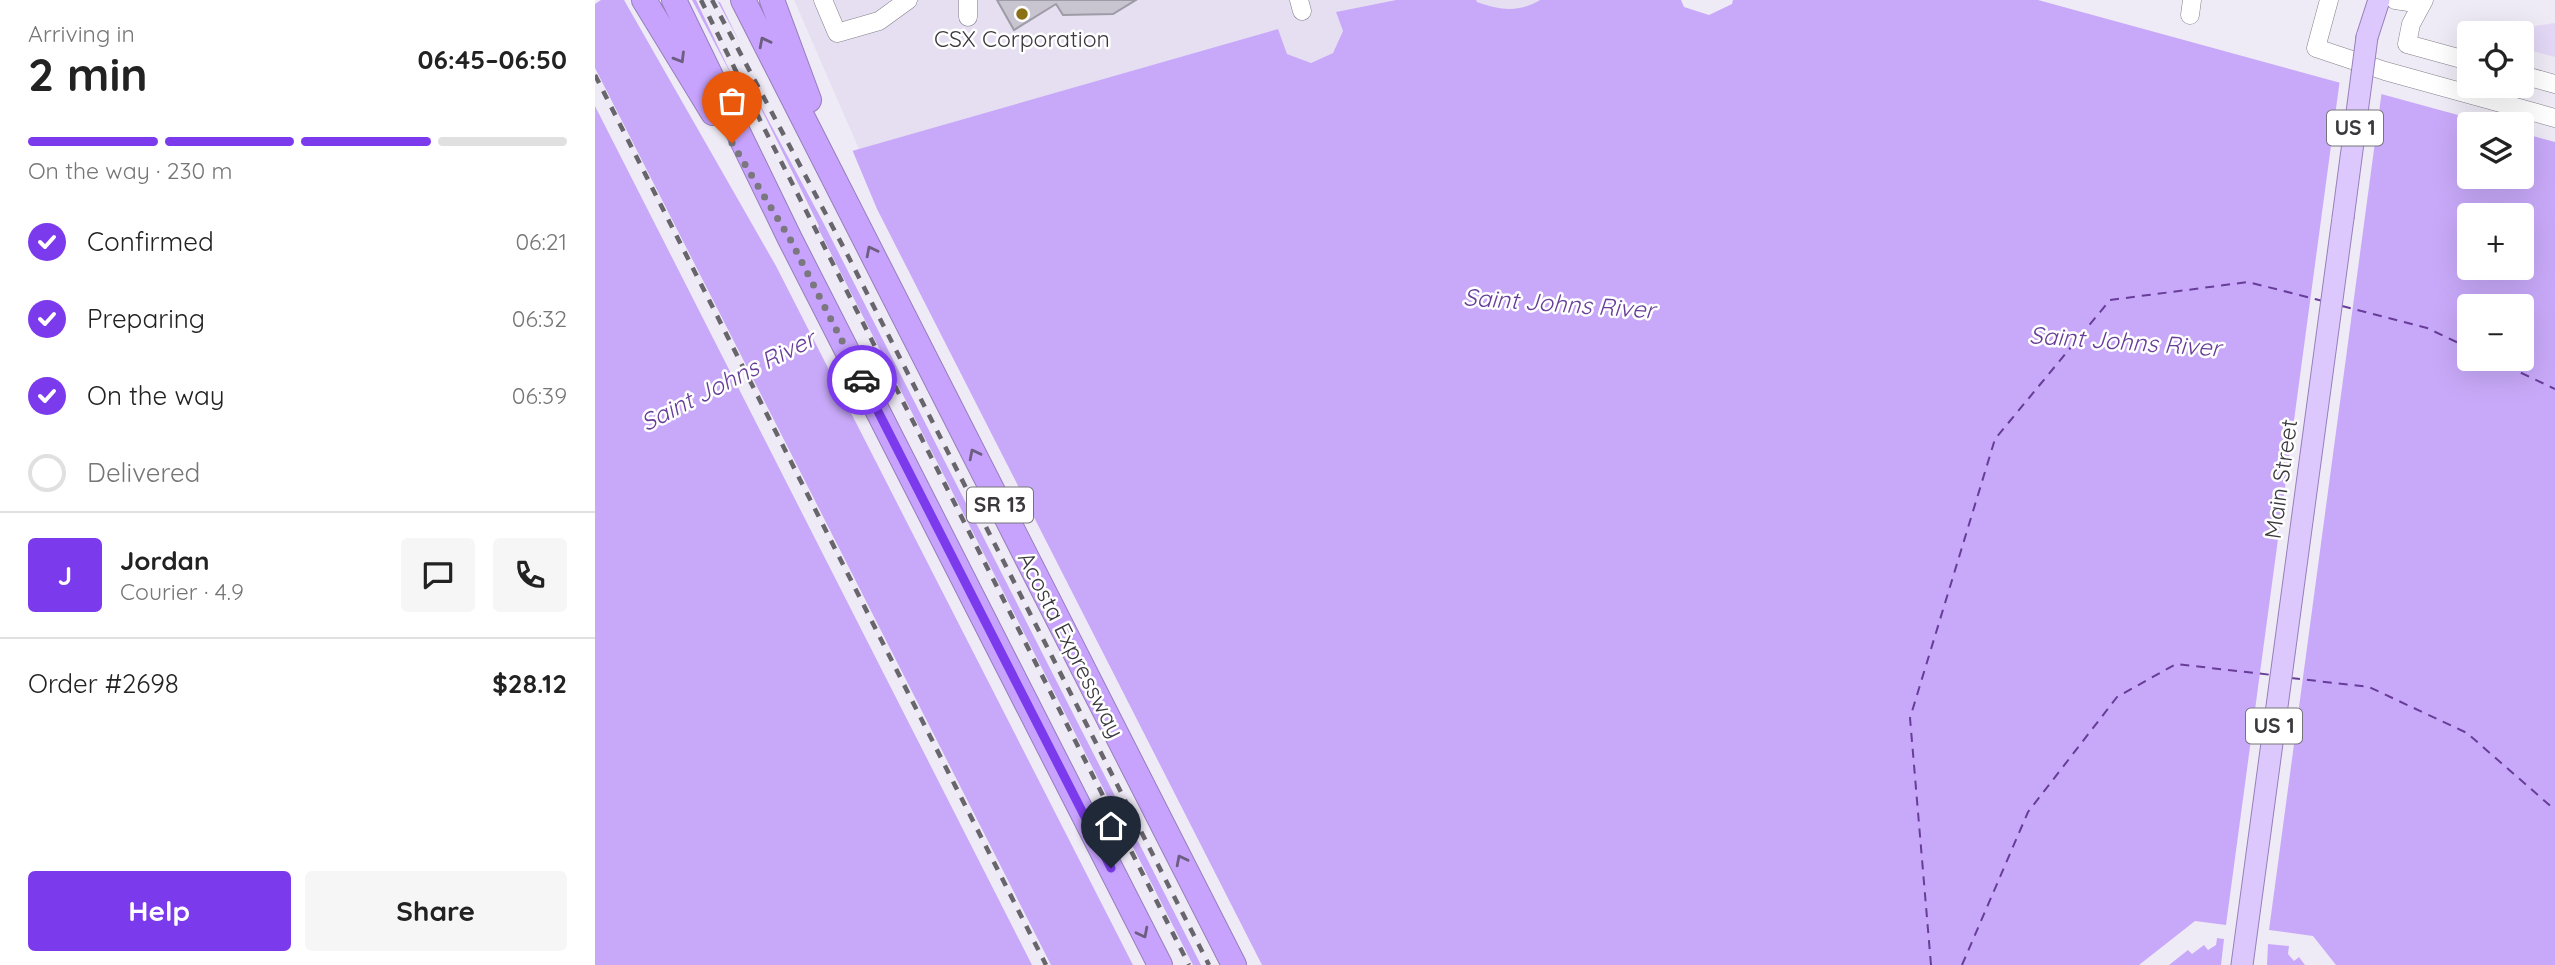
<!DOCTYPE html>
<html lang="en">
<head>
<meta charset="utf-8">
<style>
  body { margin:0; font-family:Quicksand,sans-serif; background:#f6f6f6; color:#222; height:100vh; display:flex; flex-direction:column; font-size:26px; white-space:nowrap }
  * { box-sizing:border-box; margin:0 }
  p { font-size:23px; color:#767676 }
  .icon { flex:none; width:38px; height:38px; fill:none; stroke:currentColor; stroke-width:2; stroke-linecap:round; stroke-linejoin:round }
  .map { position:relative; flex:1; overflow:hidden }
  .drawer { display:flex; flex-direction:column; background:#fff; width:595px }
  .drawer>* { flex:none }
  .controls { position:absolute; left:1862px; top:21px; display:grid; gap:14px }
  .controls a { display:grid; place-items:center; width:77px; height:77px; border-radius:7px; background:#fff; box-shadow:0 7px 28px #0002; font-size:35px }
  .pin { position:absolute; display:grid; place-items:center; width:60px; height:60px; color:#fff; margin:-72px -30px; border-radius:50% 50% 50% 0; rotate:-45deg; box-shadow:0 0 7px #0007 }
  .pin .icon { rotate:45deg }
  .courier { position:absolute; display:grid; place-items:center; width:70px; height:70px; margin:-35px; border:5px solid #7c3aed; border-radius:50%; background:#fff; color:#222; box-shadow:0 2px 9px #0007 }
  .head em { font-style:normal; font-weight:800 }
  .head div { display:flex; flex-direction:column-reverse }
  .head { display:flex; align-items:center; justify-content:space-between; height:119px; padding:0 28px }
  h1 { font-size:46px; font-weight:800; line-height:52px }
  .bar { display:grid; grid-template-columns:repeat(4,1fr); gap:10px 7px; align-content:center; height:84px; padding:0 28px }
  .bar i { height:9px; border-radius:5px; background:#e0e0e0 }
  .bar .current { background:#7c3aed }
  .bar p { grid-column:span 4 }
  .line { display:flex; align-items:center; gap:18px; padding:0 28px; border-top:2px solid #e0e0e0 }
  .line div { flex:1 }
  .round { display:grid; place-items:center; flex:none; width:74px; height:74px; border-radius:7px; background:#f6f6f6 }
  ol { padding:0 28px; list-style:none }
  li { display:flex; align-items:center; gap:21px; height:77px }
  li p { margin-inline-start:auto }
  li .icon { padding:7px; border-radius:50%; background:#7c3aed; color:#fff; stroke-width:4 }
  li:last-child { color:#767676 }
  li i { width:38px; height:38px; border:4px solid #e0e0e0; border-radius:50% }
  .action { display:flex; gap:14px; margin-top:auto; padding:14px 28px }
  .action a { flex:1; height:80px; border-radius:7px; background:#7c3aed; color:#fff; font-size:28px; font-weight:800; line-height:80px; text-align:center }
  .action a+a { background:#f6f6f6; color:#222 }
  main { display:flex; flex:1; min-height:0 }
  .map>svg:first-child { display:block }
  .built { fill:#e5dff1 }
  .green { fill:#e3d8f6 }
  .water { fill:#c8a9f9; fill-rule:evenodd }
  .pier { fill:#efebf6 }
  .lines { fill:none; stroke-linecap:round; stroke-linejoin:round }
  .ferry { stroke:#673d99; stroke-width:2; stroke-dasharray:9 7; stroke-linecap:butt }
  .building { fill:#c9c5d0; stroke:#9f9ba6; stroke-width:2 }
  .minor-casing { stroke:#837f8a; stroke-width:19 }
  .major-casing { stroke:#967ebb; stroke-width:23 }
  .highway-casing { stroke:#967ebb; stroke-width:26 }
  .minor { stroke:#fff; stroke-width:18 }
  .major { stroke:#ddc8fe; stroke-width:21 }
  .highway { stroke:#c7a3fe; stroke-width:24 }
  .rail { stroke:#68656c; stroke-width:4.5; stroke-dasharray:9 9; stroke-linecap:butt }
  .major-bridge-casing { stroke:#967ebb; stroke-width:23; stroke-linecap:butt }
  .major-bridge { stroke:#ddc8fe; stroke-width:21 }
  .oneway { stroke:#6c5e81 }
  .done { stroke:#7a777e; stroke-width:7; stroke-dasharray:0 12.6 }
  .route { stroke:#7c3aed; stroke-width:9 }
  .poi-dot { fill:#8a7113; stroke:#fff; stroke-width:2.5 }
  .labels { text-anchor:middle; stroke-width:5; stroke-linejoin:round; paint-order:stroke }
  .shield { fill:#fff; stroke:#767478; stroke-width:2 }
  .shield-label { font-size:21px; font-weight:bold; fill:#3b393e }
  .poi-label { font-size:23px; fill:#3b393e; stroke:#fff }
  .street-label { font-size:23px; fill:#3b393e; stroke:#fff }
  .water-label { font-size:24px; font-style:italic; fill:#673d99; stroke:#fff }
</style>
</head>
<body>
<main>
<section class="drawer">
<div class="head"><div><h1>2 min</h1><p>Arriving in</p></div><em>06:45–06:50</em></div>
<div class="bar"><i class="current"></i><i class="current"></i><i class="current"></i><i></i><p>On the way · 230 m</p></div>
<ol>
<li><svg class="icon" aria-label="check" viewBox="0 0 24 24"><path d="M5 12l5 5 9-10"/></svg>Confirmed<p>06:21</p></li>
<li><svg class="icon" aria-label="check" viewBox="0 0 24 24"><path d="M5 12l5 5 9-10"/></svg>Preparing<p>06:32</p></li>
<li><svg class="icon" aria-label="check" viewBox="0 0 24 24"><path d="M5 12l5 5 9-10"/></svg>On the way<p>06:39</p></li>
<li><i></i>Delivered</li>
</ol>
<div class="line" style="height:126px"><b class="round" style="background:#7c3aed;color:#fff">J</b><div><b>Jordan</b><p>Courier · 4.9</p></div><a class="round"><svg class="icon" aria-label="chat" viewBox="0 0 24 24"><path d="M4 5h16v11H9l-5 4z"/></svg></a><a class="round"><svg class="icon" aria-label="phone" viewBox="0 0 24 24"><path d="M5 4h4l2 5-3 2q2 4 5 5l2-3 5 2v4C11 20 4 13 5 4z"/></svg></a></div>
<div class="line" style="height:91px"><div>Order #2698</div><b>$28.12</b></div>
<div class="action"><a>Help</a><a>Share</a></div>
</section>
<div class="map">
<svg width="1960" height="965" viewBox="0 0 1960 965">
  <rect width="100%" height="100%" fill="#efebf6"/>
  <path class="built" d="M199,0H801L741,12L748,31L738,53L715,63L692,54L682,29L264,149Z
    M881,0H945L935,6L917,10L898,8L881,2Z"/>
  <path class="green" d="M1960,23V57L1927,48V33H1893Z"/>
  <path class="water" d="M6,0H120L131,5L222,161L683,29L692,54L716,63L738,53L748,31L741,12L801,0H881L882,2C904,10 924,13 945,0H1086L1089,7L1114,15L1137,4L1138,0H1443L1896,124H1874V177H1927V133L1960,142V965H0V4ZM1874,215H1927V268H1874ZM1874,306H1927V359H1874Z"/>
  <path class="pier" d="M29,0H97L140,82L101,0H122L145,43L124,0L133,3L224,157L256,147L282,209L667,965H606L229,224L153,82L224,226L223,228L598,965H538L181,266Z
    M0,68L456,965H437L0,106Z
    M1745,79L1787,90L1674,930L1718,936L1741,965H1710L1704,957L1699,961L1693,954L1694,946L1673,944L1672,965H1626L1629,939L1622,938L1621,945L1613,950L1609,945L1597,954L1593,950L1574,965H1544L1600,921L1631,925Z"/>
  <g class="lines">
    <path class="ferry" d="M1747,306L1832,328L1874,348
      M1897,359L1960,389
      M1696,678L1774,687L1872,733L1960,810
      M1336,965L1315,718L1400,439L1515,300L1653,282L1728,301
      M1367,965L1433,812L1522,697L1581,664L1677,675"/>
  </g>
  <path class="building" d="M402,0H541L518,14L468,15L461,4L419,30Z"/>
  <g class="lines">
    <defs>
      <path id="minor" d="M228,0L242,33L284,21L313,0
        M704,0L707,11
        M1734,0L1721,48L1790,71L1960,118
        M1800,0L1827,4
        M1829,0L1816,24L1812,44L1874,61
        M1595,15L1597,0
        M373,17V0
        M1927,75L1960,84"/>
      <path id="major" d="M1772,37L1784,0
        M1647,965L1748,218"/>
      <path id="highway" d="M49,0L118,113
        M79,0L195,239L565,965
        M148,0L639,965
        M177,0L214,100"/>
    </defs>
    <use href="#minor" class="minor-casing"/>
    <use href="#major" class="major-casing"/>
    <use href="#highway" class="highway-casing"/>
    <use href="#minor" class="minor"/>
    <use href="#major" class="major"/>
    <use href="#highway" class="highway"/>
    <path class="rail" d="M106,0L166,122L594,965
      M117,0L251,252L614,965
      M0,75L451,965"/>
    <defs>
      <path id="major-bridge" d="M1748,218L1772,37"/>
    </defs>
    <use href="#major-bridge" class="major-bridge-casing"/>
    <use href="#major-bridge" class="major-bridge"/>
  </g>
  <defs><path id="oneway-chevron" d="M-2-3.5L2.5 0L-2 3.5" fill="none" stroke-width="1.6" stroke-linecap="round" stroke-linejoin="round" transform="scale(1.75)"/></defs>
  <g class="oneway">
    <use href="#oneway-chevron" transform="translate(169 42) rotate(-117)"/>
    <use href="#oneway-chevron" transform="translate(85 58) rotate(59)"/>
    <use href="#oneway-chevron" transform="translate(276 251) rotate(-117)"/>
    <use href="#oneway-chevron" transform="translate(379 454) rotate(-117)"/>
    <use href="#oneway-chevron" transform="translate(586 860) rotate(-117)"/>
    <use href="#oneway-chevron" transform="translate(548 933) rotate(63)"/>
  </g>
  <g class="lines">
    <path class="done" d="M137,143L195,239L267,380"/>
    <path class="route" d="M267,380L516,868"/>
  </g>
  <circle class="poi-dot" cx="427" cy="14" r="7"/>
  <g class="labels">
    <g class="shield">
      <rect x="1732" y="110.5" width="56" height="35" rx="5"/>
      <rect x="372" y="487.5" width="66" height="35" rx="5"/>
      <rect x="1651" y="708.5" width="56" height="35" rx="5"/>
    </g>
    <g class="shield-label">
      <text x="1760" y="135">US 1</text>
      <text x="405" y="512">SR 13</text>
      <text x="1679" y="733">US 1</text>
    </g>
    <g class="poi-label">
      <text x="427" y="47">CSX Corporation</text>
    </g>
    <g class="street-label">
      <text transform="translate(1686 479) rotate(-82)" y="8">Main Street</text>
      <text transform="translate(476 645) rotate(63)" y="8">Acosta Expressway</text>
    </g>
    <g class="water-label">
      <text transform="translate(964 304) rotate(4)" y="8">Saint Johns River</text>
      <text transform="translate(1530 342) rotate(4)" y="8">Saint Johns River</text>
      <text transform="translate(133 381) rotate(-27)" y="8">Saint Johns River</text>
    </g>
  </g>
</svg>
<div class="controls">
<a><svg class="icon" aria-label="locate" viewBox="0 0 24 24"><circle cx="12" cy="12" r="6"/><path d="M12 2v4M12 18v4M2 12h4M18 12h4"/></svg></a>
<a><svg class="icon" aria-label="layers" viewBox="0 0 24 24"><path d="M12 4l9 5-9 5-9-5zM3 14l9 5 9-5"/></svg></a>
<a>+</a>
<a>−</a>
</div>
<div class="pin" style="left:137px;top:143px;background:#ea580c"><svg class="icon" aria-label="bag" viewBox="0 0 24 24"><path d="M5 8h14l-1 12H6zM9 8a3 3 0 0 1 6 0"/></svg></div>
<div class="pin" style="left:516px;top:868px;background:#1f2937"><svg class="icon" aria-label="home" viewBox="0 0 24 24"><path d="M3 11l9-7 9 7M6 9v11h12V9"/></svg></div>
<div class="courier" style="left:267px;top:380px"><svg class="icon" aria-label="car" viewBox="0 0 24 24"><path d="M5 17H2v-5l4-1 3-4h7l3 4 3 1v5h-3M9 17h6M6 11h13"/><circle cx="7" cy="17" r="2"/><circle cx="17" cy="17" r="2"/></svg></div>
</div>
</main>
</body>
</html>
